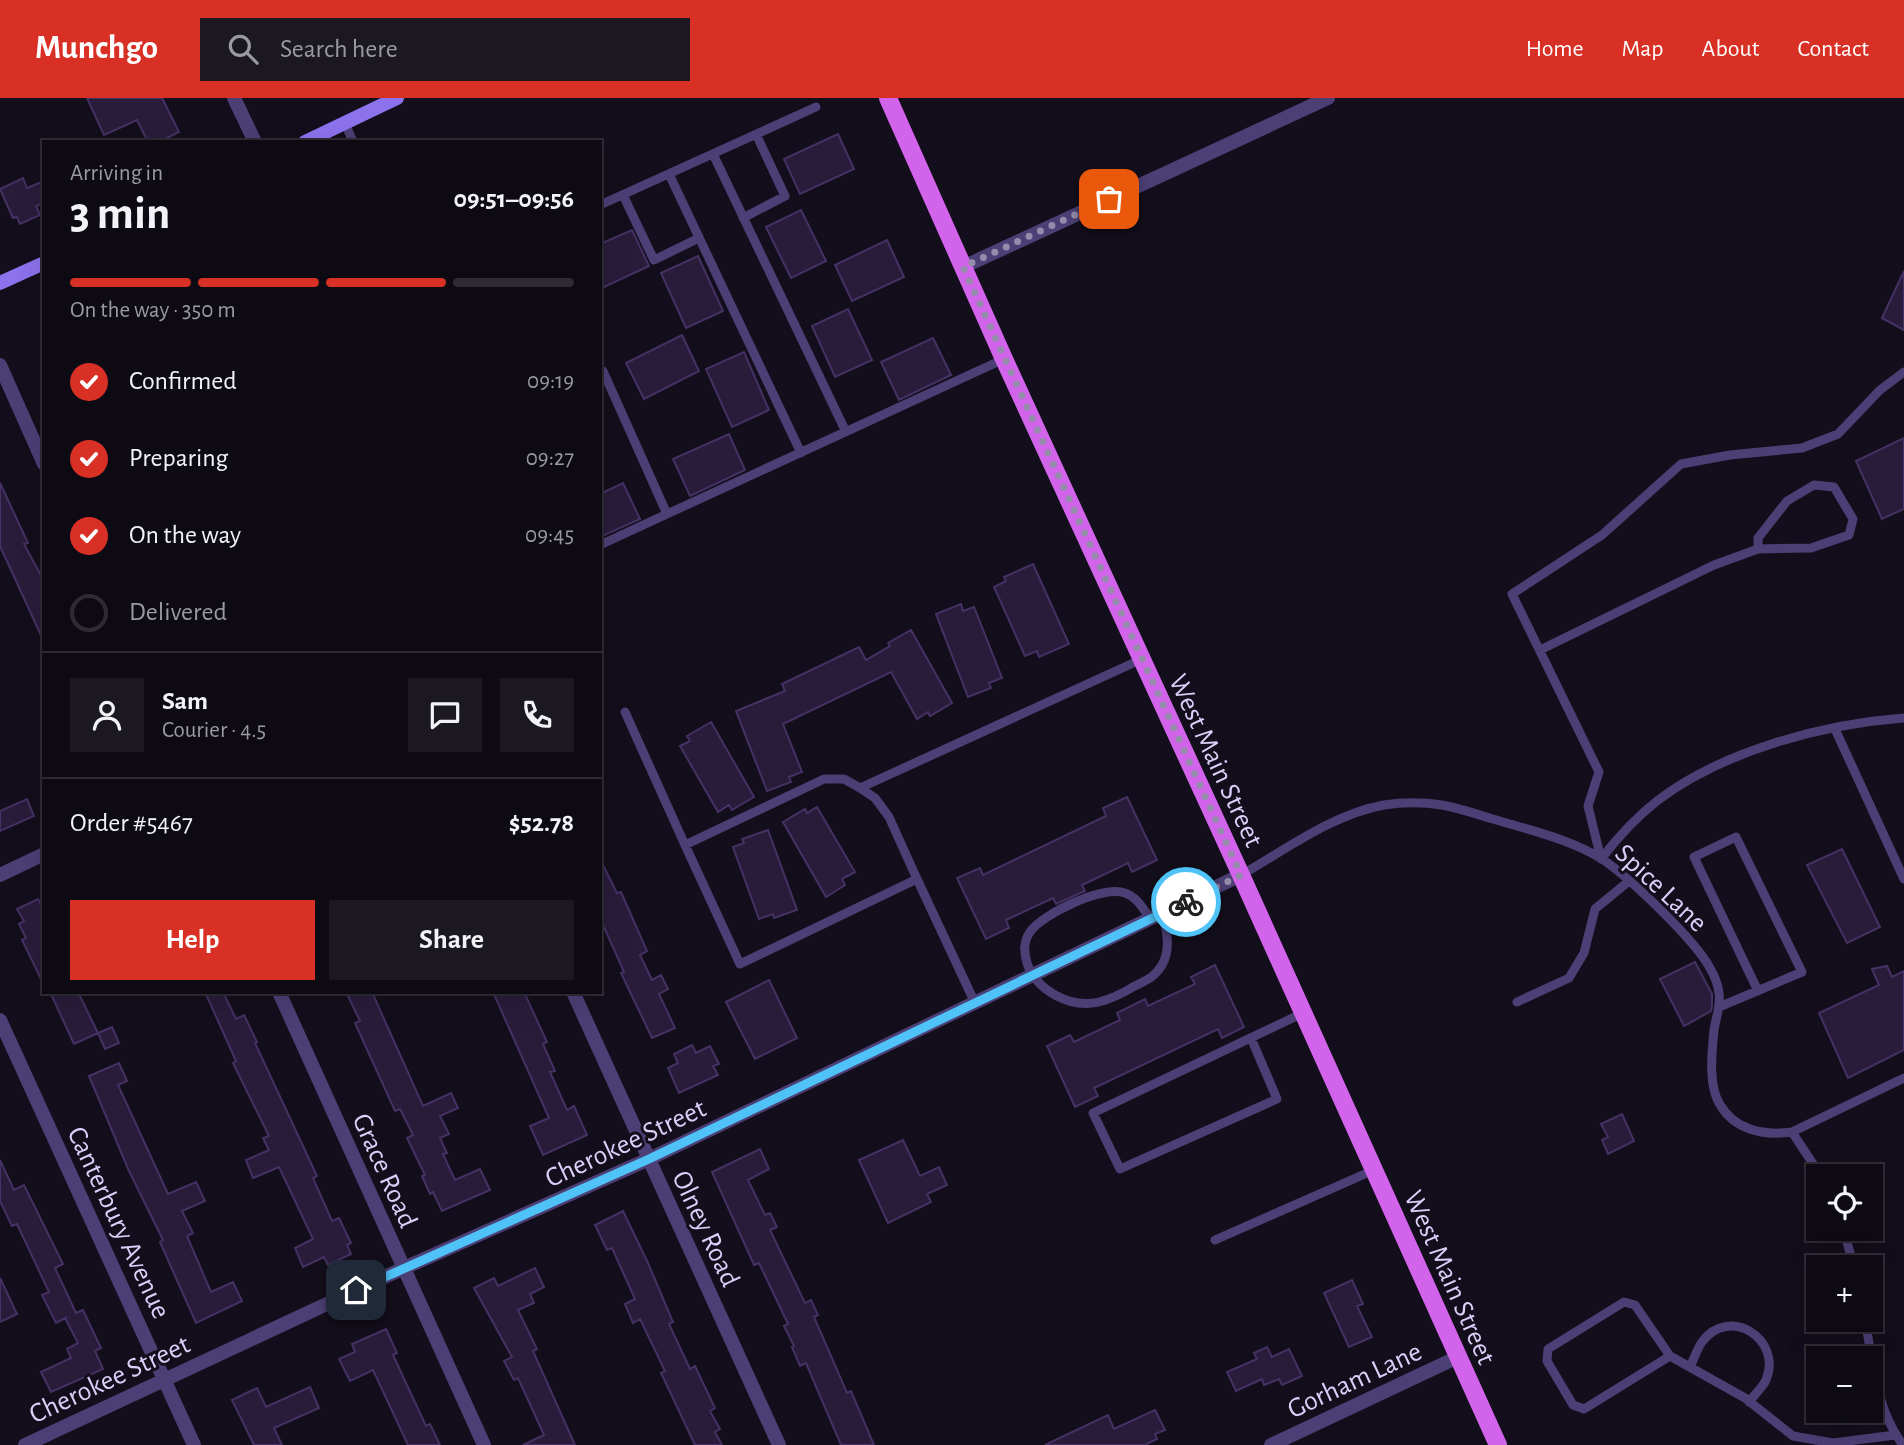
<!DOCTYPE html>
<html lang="en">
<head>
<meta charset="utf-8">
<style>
  body { margin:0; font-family:"Alegreya Sans",sans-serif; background:#1c1822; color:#f1f3f6; height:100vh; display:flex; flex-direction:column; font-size:26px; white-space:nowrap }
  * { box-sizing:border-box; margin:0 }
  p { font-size:23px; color:#9b9aa0 }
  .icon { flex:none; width:38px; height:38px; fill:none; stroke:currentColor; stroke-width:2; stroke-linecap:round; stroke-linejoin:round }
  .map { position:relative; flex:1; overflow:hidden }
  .details { position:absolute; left:42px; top:42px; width:560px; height:854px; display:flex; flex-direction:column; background:#0e0a14; border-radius:0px; box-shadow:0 7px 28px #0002,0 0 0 2px #2e2b34 }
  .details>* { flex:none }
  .controls { position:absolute; left:1806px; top:1066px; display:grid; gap:14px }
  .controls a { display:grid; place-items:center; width:77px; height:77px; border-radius:0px; background:#0e0a14; box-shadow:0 7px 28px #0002,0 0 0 2px #2e2b34; font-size:35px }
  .pin { position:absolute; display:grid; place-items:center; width:60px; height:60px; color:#fff; margin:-30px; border-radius:14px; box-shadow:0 4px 10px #0006 }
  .courier { position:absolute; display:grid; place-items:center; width:70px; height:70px; margin:-35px; border:5px solid #4fc3f7; border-radius:50%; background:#fff; color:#222; box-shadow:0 2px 9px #0007 }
  .head em { font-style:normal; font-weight:600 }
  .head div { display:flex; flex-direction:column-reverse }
  .head { display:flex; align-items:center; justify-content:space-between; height:119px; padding:0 28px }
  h1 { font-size:46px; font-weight:600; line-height:52px }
  .bar { display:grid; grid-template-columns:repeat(4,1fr); gap:10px 7px; align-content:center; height:84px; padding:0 28px }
  .bar i { height:9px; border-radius:5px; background:#2e2b34 }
  .bar .active { background:#d93025 }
  .bar p { grid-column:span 4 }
  .line { display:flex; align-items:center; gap:18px; padding:0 28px; border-top:2px solid #2e2b34 }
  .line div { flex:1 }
  .round { display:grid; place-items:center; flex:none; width:74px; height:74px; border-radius:0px; background:#1c1822 }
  ol { padding:0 28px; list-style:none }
  li { display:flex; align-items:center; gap:21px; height:77px }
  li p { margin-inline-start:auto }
  li .icon { padding:7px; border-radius:50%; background:#d93025; color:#fff; stroke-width:4 }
  li:last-child { color:#9b9aa0 }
  li i { width:38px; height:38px; border:4px solid #2e2b34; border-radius:50% }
  .action { display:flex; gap:14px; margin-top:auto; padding:14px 28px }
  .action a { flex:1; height:80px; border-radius:0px; background:#d93025; color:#fff; font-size:28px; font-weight:600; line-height:80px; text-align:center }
  .action a+a { background:#1c1822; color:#f1f3f6 }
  header { display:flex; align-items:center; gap:42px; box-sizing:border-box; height:98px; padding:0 35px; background:#d93025; color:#fff }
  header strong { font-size:33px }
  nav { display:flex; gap:38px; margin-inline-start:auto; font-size:24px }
  .search { width:490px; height:63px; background:#1c1822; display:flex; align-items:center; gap:18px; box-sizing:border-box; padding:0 24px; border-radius:0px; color:#9b9aa0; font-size:26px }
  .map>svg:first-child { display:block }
  .building { fill:#281c3a; stroke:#453163; stroke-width:2 }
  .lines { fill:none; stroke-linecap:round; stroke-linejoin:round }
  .lane { stroke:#4b3f75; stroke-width:9 }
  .street { stroke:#4b3f75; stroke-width:14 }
  .secondary { stroke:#8c72ed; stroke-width:14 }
  .primary { stroke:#d263eb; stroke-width:18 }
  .done { stroke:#958bab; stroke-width:7; stroke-dasharray:0 12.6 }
  .route { stroke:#4fc3f7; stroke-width:9 }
  .labels { text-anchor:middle; stroke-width:6; stroke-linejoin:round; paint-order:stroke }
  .street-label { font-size:28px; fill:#dbcff9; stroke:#130e1b }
</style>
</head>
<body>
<header>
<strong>Munchgo</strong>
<div class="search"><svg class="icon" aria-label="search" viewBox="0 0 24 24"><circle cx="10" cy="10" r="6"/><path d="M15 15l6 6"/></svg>Search here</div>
<nav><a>Home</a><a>Map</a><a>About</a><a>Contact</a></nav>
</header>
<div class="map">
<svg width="1904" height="1347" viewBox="0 0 1904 1347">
  <rect width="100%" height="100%" fill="#130e1b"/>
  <path class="building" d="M87,0H162L179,34L159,44H148L137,22L104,37Z
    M838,36L854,71L800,96L784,61Z
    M23,80L27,90L44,83V105L36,108L40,117L20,126L17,119L13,120L0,91Z
    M801,112L826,163L791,180L766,129Z
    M632,132L649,168L600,191V146Z
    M887,142L904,179L852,203L835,167Z
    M698,158L723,213L686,230L661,175Z
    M1904,173V232L1882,220Z
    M848,211L872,262L835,279L812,228Z
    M682,237L699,273L644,301L626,265Z
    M933,240L951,277L899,302L881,264Z
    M744,254L769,312L732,329L706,271Z
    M729,336L745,372L690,398L673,361Z
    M1904,340V411L1882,421L1856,363Z
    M0,385L28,445L24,446L44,483V544L0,448Z
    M623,385L640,421L600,439V396Z
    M1033,466L1069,546L1039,559L1037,553L1025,558L994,489L1006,483L1004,479Z
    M961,506L963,513L974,509L1002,580L989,585L991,590L968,599L936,516Z
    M911,532L952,605L930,618L928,614L917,621L891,574L783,626L802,674L789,679L791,684L767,693L736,613L785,593L782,586L859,549L866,562L890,548L888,545Z
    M711,624L754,699L732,712L729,707L718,714L680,648L690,643L687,638Z
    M1127,699L1157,762L1132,774L1128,765L1082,787L1085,793L1056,806L1053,800L1006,822L1009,830L986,841L957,780L980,770L983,777L1106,718L1103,710Z
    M27,701L34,718L0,733V713Z
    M817,709L855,774L842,781L845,787L826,799L783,724L805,711L807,715Z
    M768,732L797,812L774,820L773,816L759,821L733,749L744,745L742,741Z
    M1842,751L1880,829L1847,845L1807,767Z
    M600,761L617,795L621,794L647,853L640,857L652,882L661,877L668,891L659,896L675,930L652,940L621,875L624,874L600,820Z
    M38,801L44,813V887L22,842L26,840L19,826L24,823L17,811Z
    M1695,864L1712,896V908L1711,913L1684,928L1660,881Z
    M1215,867L1244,929L1222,940L1218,931L1094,990L1098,998L1075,1009L1047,948L1070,937L1074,944L1120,922L1117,915L1145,901L1148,908L1195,886L1191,879Z
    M1887,868L1892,879L1904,873V952L1848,980L1819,915L1879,887L1872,871Z
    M769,882L797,940L755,961L726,904Z
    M50,894H78L98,935L74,946Z
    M205,894H223L236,921L244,917L257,944L255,945L317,1078L313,1080L332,1123L339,1120L351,1145L347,1147L351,1156L328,1167L324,1159L303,1169L295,1150L313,1141L279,1069L253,1080L246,1062L269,1052L263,1040L269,1038L233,965L236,963Z
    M346,894H372L423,1008L451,995L458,1010L440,1018L449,1036L440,1040L447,1055L443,1056L455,1082L480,1071L490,1092L442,1113L433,1094L430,1096L422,1078L425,1077L407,1040L413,1037L400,1011L395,1013L355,925L360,923Z
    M493,894H524L547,944L543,946L555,973L550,974L567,1012L574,1008L587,1037L543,1057L530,1028L549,1020Z
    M112,929L119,945L105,951L98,935Z
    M692,947L696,955L710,948L719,966L713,968L718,977L679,995L668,970L678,965L674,956Z
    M119,965L127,983L118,987L168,1096L196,1084L205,1103L182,1113L193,1135L187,1138L211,1194L233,1184L242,1203L196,1225L160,1144L163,1142L129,1073L89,978Z
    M1622,1016L1634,1043L1608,1056L1602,1042L1608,1039L1601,1026Z
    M903,1042L920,1078L939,1069L947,1087L927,1096L931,1104L888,1125L859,1062Z
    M760,1051L769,1071L748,1082L765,1117L770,1115L777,1129L770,1132L805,1205L811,1202L818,1217L814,1219L847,1295L851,1293L874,1347H841L806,1265L800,1268L792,1249L794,1248L784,1228L788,1226L759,1165L754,1167L712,1074Z
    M0,1062L14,1092L24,1087L63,1166L55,1170L76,1215L83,1212L101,1250L95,1253L103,1271L51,1294L41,1274L71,1260L67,1251L78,1245L65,1220L67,1219L56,1225L42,1197L49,1194L17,1126L12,1128L0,1103Z
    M623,1113L648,1165L673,1224L669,1226L690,1271L695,1268L715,1310L710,1313L720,1331L715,1334L722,1347H695L661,1275L665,1273L640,1221L633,1225L625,1206L635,1201L612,1150L607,1152L595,1127Z
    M535,1170L544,1189L530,1196L534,1205L518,1212L537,1251L533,1253L575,1347H523L544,1337L518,1280L514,1282L504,1263L512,1259L474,1190L494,1180L498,1188Z
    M0,1180L17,1216L0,1224Z
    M1352,1182L1363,1206L1357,1208L1372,1239L1349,1249L1324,1195Z
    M386,1231L397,1255L393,1257L426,1328L430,1326L440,1347H408L373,1272L350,1283L339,1261L355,1254L352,1246Z
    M1267,1249L1272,1259L1289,1251L1302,1278L1282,1287L1279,1281L1264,1287L1262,1281L1236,1293L1227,1274L1257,1261L1254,1255Z
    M310,1289L319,1310L274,1330L282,1347H254L232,1302L257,1290L266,1309Z
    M1155,1312L1165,1332L1155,1336L1157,1341L1145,1347H1045L1108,1317L1114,1331Z"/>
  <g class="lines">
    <path class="lane" d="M345,25L353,44
      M713,56L846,334
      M669,76L801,355
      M623,97L654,162L699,140
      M600,107L816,9
      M743,120L785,98L756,36
      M603,273L667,416L1004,261
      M600,447L667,416
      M1540,552L1714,467L1758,451L1811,450L1849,437L1853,421L1834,389L1814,387L1787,403L1758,440V451
      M625,614L685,747
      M1835,631L1904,781
      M860,690L875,700L889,719L917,781L740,866L685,747L824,681H844L860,690L1142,561
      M1601,761L1588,708L1599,674L1512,496L1602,437L1681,366L1730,357L1802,350L1838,336L1880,292L1904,274
      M1601,761C1618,739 1635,720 1657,703C1722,653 1823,626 1904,620
      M1241,777C1285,752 1333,716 1384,707C1403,704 1422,704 1442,707C1459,710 1476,716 1493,721C1529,732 1570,741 1602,761C1629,779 1695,842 1710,870C1714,877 1718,887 1719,895C1721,908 1716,919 1714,932C1712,954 1708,985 1719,1005C1734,1032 1763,1038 1792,1034L1904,980
      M917,781L975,905
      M1151,821C1143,811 1137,799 1125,795C1103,787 1042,816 1030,834C1023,844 1024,854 1027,865C1036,892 1070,911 1099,904C1111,901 1123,895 1133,889C1145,883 1155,879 1162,867C1171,851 1167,832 1162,815
      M1517,904L1569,880L1584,855L1595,811L1629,783
      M1719,909L1802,874L1736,739L1694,759L1758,893
      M1251,940L1277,1001L1120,1071L1093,1015L1303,915
      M1792,1034L1821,1078
      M1843,1130L1854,1169
      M1215,1142L1374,1072
      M1865,1222C1873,1264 1876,1312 1903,1347
      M1670,1258L1635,1207L1624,1204L1548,1251L1547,1263L1573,1307L1584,1311L1670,1258L1745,1300L1793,1338L1833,1345L1895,1337
      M1690,1269C1694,1261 1697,1251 1702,1244C1729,1207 1783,1241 1766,1282C1763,1289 1754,1297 1749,1304"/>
    <path class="street" d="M234,0L255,44
      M963,169L1328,0
      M0,267L44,366
      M0,777L44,756
      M279,894L484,1347
      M573,894L779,1347
      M0,922L194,1347
      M25,1347L404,1170L649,1061L1241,777
      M1271,1347L1458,1259"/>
    <path class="secondary" d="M305,44L397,0
      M0,185L44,165"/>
    <path class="primary" d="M888,0L1004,261L1241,777L1498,1347"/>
  </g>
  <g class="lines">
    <path class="done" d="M1109,101L963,169L1241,777L1186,804"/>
    <path class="route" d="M356,1192L649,1061L1186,804"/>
  </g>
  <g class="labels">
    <g class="street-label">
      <text transform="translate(1217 662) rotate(65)" y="10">West Main Street</text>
      <text transform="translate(1662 789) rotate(43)" y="10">Spice Lane</text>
      <text transform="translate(625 1044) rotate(-25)" y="10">Cherokee Street</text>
      <text transform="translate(386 1072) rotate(66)" y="10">Grace Road</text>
      <text transform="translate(120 1124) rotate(65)" y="10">Canterbury Avenue</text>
      <text transform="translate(707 1130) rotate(65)" y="10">Olney Road</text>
      <text transform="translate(1451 1179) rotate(66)" y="10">West Main Street</text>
      <text transform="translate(109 1280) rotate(-25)" y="10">Cherokee Street</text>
      <text transform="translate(1354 1281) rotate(-25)" y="10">Gorham Lane</text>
    </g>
  </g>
</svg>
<div class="controls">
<a><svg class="icon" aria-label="locate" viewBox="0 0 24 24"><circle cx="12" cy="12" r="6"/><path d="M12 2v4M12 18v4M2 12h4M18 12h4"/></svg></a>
<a>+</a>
<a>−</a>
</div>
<div class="pin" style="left:1109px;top:101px;background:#ea580c"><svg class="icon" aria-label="bag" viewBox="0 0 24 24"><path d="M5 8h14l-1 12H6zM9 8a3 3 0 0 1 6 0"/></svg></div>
<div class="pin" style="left:356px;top:1192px;background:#1f2937"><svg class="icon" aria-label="home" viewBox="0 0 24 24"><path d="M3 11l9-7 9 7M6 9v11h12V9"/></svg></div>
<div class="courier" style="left:1186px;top:804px"><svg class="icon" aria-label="bike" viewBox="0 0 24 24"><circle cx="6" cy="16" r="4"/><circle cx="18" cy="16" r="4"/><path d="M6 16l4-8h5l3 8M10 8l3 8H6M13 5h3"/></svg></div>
<section class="details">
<div class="head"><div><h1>3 min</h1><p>Arriving in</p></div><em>09:51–09:56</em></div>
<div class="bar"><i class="active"></i><i class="active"></i><i class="active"></i><i></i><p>On the way · 350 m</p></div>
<ol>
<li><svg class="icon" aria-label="check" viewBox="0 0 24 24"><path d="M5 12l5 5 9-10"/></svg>Confirmed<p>09:19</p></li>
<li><svg class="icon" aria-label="check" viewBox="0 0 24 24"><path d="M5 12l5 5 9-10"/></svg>Preparing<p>09:27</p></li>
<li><svg class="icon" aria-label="check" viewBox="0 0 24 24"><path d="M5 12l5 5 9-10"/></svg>On the way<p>09:45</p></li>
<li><i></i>Delivered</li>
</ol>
<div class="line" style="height:126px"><a class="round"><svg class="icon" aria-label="person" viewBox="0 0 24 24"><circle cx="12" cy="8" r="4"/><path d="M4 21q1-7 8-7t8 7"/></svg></a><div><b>Sam</b><p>Courier · 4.5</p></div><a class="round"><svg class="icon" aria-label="chat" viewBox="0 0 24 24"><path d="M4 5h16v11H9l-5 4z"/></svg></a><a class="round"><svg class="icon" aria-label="phone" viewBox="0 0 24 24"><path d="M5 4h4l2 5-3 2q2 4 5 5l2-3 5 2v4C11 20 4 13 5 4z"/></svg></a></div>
<div class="line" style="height:91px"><div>Order #5467</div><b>$52.78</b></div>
<div class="action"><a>Help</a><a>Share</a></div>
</section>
</div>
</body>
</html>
